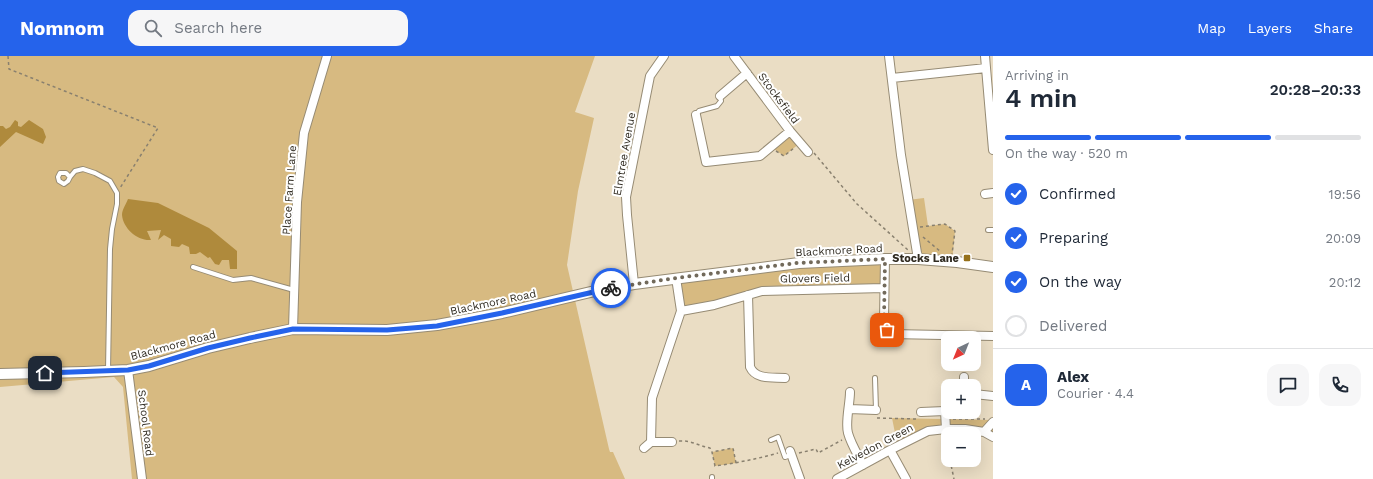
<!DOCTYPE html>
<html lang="en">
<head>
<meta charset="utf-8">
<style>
  body { margin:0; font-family:"Work Sans",sans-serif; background:#f6f6f7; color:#1f2937; height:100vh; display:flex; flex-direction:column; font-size:15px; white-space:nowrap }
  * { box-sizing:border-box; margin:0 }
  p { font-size:13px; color:#747a83 }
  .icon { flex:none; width:22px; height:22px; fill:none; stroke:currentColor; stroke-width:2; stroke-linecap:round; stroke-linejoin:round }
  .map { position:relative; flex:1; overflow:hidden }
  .details { display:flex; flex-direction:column; background:#fff; width:380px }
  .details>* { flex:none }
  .needle { width:26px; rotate:223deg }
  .tools { position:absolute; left:941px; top:275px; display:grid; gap:8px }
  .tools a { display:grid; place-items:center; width:40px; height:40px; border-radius:8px; background:#fff; box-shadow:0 4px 16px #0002; font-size:20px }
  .pin { position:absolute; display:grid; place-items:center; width:34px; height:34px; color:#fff; margin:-17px; border-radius:8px; box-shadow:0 2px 6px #0006 }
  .courier { position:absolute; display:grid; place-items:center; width:40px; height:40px; margin:-20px; border:3px solid #2563eb; border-radius:50%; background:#fff; color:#222; box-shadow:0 1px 5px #0007 }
  .headline em { font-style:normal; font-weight:600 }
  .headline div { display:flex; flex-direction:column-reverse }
  .headline { display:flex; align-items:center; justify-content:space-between; height:68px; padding:0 12px }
  h1 { font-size:26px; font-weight:600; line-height:30px }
  .bar { display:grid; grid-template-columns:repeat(4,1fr); gap:6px 4px; align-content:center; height:48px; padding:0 12px }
  .bar i { height:5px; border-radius:3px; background:#e0e1e3 }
  .bar .current { background:#2563eb }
  .bar p { grid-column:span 4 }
  .line { display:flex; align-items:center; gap:10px; padding:0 12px; border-top:1px solid #e0e1e3 }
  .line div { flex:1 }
  .round { display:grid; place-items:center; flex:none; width:42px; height:42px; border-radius:12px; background:#f6f6f7 }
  ol { padding:0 12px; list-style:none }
  li { display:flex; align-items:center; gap:12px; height:44px }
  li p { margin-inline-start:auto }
  li .icon { padding:4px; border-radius:50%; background:#2563eb; color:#fff; stroke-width:4 }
  li:last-child { color:#747a83 }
  li i { width:22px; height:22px; border:2px solid #e0e1e3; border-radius:50% }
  header { display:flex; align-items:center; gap:24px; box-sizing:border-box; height:56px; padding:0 20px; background:#2563eb; color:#fff }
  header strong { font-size:19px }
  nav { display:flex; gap:22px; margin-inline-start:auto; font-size:14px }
  .search { width:280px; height:36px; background:#f6f6f7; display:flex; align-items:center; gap:10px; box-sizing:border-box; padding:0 14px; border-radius:12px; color:#747a83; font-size:15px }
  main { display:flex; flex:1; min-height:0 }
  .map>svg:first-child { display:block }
  .green { fill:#d7ba81 }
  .water { fill:#af8a3c }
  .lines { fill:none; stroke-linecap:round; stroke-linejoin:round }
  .service-casing { stroke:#968b74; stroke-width:6 }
  .minor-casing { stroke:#968b74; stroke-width:10 }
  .tertiary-casing { stroke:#968b74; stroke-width:12 }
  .path { stroke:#89806f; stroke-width:1.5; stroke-dasharray:3 3; stroke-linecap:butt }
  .service { stroke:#fff; stroke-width:4 }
  .minor { stroke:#fff; stroke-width:8 }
  .tertiary { stroke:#fff; stroke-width:10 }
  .done { stroke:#726a5b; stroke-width:4; stroke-dasharray:0 7.2 }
  .route { stroke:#2563eb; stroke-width:5 }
  .poi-dot { fill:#96711b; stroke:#fff; stroke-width:1.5 }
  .labels { text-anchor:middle; stroke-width:4; stroke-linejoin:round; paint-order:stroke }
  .street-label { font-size:11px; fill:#312c22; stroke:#fff }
  .poi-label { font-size:11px; font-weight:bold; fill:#312c22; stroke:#fff; text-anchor:end }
</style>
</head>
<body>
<header>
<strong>Nomnom</strong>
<div class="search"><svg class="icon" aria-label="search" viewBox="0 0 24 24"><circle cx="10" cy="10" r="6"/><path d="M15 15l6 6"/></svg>Search here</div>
<nav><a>Map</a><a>Layers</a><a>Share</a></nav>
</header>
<main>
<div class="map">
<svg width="993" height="423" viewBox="0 0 993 423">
  <rect width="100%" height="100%" fill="#eaddc4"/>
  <path class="green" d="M0,0H595L575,56L594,62L578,135L567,209L609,393L610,396H613L625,423H132L123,331L114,321L0,331Z
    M790,75L800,87L784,100L771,91Z
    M924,142L928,170L945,168L955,175L952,206L918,203L908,144Z
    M885,203L884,232L779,234L681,255L676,222Z
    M892,362L993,364V381L946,373L900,388L895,377Z
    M733,392L736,407L715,410L712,396Z"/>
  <path class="water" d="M15,64L18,66V70L21,71L29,64L43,73L46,81L43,88L16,76L0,91V70H3L6,73L10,71Z
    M128,143L158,147L209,172L237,195V213H230L229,204H222L219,209L215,208L210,201L208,202L200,196L196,198H190L189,191L182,188L179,191L171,190V183L164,179L158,184L161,174L147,175L151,184C137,185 123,172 122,159C122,154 126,148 128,143Z"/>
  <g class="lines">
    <defs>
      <path id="service" d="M696,59L699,55L717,50L721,45L720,40
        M70,121L68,125L64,128L59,125L58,121L60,117H66L70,121L75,115L83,113L95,117L110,125L117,137V148L112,173L110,193L108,315
        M988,174H993
        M193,211L233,224L251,222L294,234
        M875,322L876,354
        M771,384L778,381L785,401L791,399
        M712,421V423"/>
      <path id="minor" d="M734,0L790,75L808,96
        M889,0L901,99L918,203
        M985,0L993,94
        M892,22L986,12
        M720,40L747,17
        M696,59L706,106L760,100L790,75
        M985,138L993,137
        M885,203L884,264L887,274L891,278L993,280
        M676,222L681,255L714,249L762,235L884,232
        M634,228L627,159L626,141L650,20L664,0
        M748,239L750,311C756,324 772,321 785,322
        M293,273L297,146L304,77L327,0
        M128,314L142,423
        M964,330V321
        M850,336C850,348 845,366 848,377C851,388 858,399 863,409
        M974,338L993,340
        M849,353L876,354
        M921,356L945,355L946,373
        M984,376L993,366
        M672,386H651L652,342L681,255
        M644,392L651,386
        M890,394L906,423
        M790,395L800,423
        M837,423L890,394L928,375L946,373H965L984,376L993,381"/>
      <path id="tertiary" d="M0,318L84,316L128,314L149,310L208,292L250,282L293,273L387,274L437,269L502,257L599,234L634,228L799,207L885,203H918L957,206L993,211"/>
    </defs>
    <use href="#service" class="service-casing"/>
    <use href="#minor" class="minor-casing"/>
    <use href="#tertiary" class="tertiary-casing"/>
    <path class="path" d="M8,0L9,13L158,72L120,132
      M776,95L784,100L794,92
      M814,97L857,148L908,194
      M920,171L945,168L955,175L952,198
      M923,181L941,196
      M877,362L917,363
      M953,363H985
      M947,381L948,388
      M679,385C691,384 699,390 710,392L712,396
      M799,397L816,393L818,397L842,384
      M950,404L954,423
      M736,407L733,392L712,396L715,410C736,407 757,403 778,397"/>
    <use href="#service" class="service"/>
    <use href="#minor" class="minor"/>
    <use href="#tertiary" class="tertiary"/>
  </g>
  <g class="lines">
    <path class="done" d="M611,232L676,222L797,207L885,203L884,264L887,274"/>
    <path class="route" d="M45,317L128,314L149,310L208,292L250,282L293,273L387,274L437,270L502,257L611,232"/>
  </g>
  <rect class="poi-dot" x="963" y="198" width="8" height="8" rx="2"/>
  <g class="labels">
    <g class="street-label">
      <text transform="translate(779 42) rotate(53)" y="4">Stocksfield</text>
      <text transform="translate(624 98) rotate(-80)" y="4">Elmtree Avenue</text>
      <text transform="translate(289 134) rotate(-86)" y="4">Place Farm Lane</text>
      <text transform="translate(839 194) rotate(-3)" y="4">Blackmore Road</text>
      <text transform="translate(815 222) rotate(-1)" y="4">Glovers Field</text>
      <text transform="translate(493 246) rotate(-12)" y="4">Blackmore Road</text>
      <text transform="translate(173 289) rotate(-15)" y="4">Blackmore Road</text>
      <text transform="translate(146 367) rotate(83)" y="4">School Road</text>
      <text transform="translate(875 390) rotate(-28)" y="4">Kelvedon Green</text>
    </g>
    <g class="poi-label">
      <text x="959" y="206">Stocks Lane</text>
    </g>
  </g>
</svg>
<div class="tools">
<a><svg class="needle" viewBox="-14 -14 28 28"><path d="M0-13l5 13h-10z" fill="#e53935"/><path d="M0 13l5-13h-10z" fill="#747a83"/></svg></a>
<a>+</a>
<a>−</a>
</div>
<div class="pin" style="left:887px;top:274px;background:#ea580c"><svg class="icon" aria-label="bag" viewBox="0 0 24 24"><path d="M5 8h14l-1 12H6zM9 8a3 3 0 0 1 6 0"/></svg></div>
<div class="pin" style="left:45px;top:317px;background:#1f2937"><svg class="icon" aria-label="home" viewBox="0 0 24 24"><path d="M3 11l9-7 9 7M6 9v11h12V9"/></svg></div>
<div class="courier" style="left:611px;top:232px"><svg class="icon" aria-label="bike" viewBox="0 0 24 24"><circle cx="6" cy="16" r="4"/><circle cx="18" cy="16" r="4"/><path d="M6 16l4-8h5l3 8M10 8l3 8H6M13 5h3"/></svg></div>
</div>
<section class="details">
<div class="headline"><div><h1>4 min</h1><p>Arriving in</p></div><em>20:28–20:33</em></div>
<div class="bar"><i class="current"></i><i class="current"></i><i class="current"></i><i></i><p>On the way · 520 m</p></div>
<ol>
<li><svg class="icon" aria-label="check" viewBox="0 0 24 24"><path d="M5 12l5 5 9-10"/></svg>Confirmed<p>19:56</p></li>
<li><svg class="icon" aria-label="check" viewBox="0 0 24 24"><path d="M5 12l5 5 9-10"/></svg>Preparing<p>20:09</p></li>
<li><svg class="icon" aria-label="check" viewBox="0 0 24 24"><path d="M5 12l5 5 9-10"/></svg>On the way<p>20:12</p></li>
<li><i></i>Delivered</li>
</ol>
<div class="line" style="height:72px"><b class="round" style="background:#2563eb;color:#fff">A</b><div><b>Alex</b><p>Courier · 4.4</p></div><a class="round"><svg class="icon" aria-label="chat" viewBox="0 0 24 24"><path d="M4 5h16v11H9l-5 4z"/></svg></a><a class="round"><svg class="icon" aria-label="phone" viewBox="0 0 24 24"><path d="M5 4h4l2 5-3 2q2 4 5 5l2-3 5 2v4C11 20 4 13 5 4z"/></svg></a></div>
</section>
</main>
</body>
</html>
